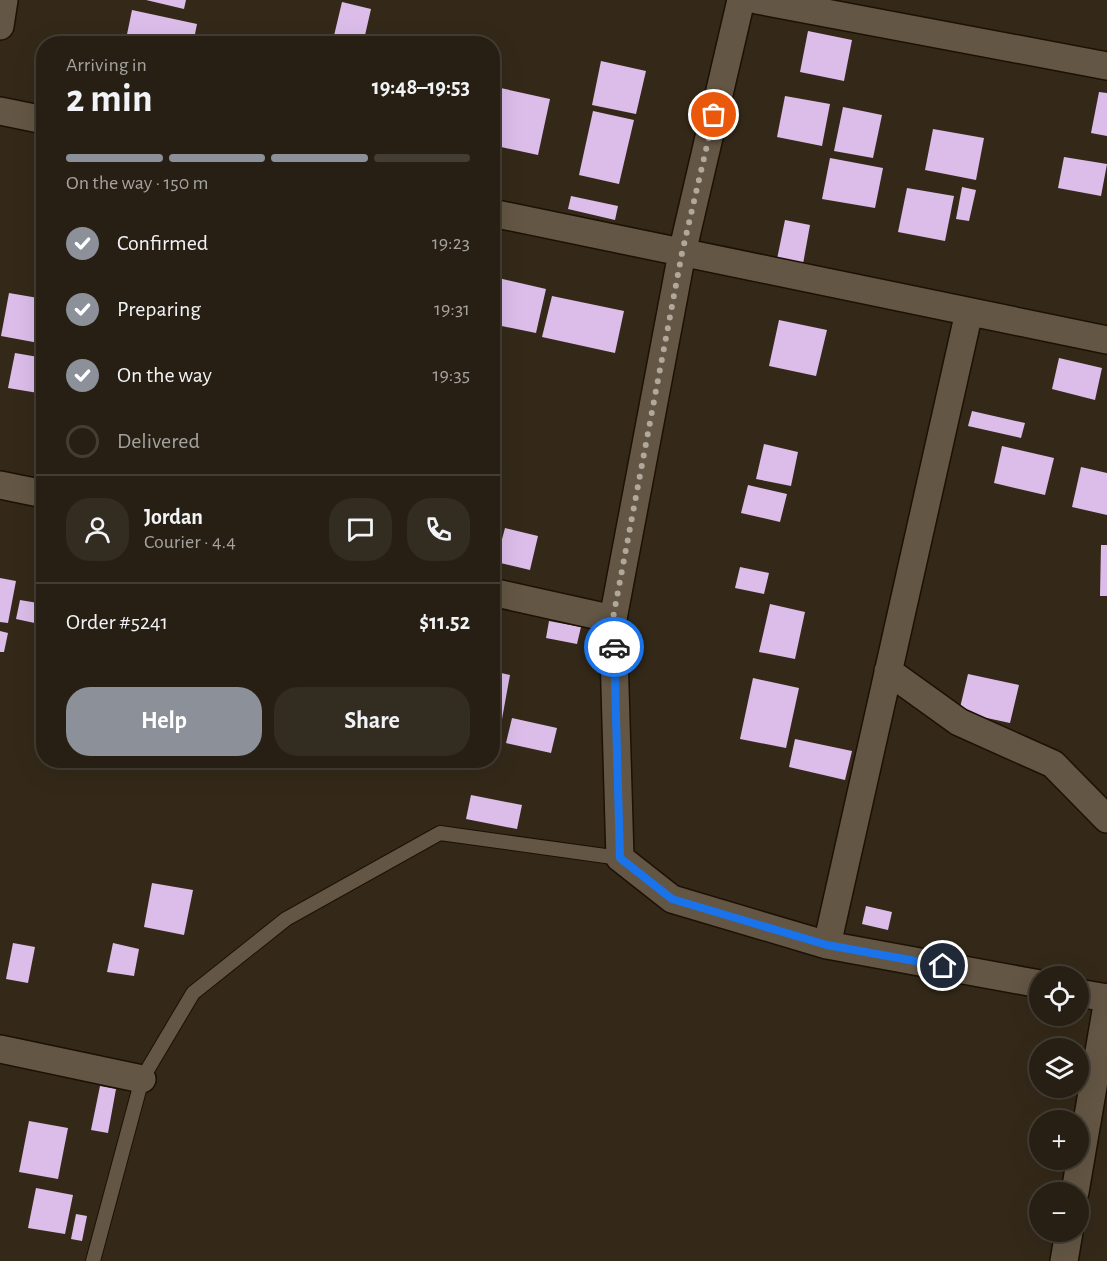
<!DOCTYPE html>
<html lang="en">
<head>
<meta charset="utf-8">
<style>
  body { margin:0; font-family:"Alegreya Sans",sans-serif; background:#332c21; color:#f1f3f6; height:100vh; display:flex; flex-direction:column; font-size:22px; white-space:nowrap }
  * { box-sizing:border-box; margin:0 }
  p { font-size:20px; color:#a4a2a0 }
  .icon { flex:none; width:33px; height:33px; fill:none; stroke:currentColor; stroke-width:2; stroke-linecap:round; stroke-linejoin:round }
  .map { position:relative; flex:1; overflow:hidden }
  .details { position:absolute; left:36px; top:36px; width:464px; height:732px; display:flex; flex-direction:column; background:#271f13; border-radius:24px; box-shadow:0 6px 24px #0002,0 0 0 2px #433d33 }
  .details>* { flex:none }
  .buttons { position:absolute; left:1029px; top:966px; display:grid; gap:12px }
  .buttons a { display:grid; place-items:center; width:60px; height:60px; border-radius:50%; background:#271f13; box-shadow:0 6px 24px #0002,0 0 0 2px #433d33; font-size:30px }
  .pin { position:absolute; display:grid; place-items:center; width:51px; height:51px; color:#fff; margin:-26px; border:3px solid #fff; border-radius:50%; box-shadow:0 2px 6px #0007 }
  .courier { position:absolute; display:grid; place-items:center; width:60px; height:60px; margin:-30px; border:4px solid #1a73e8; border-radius:50%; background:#fff; color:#222; box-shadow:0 2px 8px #0007 }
  .summary em { font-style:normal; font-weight:700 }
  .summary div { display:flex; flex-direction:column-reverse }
  .summary { display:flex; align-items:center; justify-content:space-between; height:102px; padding:0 30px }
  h1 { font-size:39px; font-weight:700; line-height:45px }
  .bar { display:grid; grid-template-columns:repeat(4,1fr); gap:9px 6px; align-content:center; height:72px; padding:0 30px }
  .bar i { height:8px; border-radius:4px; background:#433d33 }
  .bar .selected { background:#8c9099 }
  .bar p { grid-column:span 4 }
  .line { display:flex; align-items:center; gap:15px; padding:0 30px; border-top:2px solid #433d33 }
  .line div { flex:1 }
  .round { display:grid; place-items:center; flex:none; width:63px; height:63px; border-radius:24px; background:#332c21 }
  ol { padding:0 30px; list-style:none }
  li { display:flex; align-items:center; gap:18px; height:66px }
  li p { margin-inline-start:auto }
  li .icon { padding:6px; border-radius:50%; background:#8c9099; color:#fff; stroke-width:4 }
  li:last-child { color:#a4a2a0 }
  li i { width:33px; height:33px; border:3px solid #433d33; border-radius:50% }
  .button { display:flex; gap:12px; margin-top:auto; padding:12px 30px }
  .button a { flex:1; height:69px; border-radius:24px; background:#8c9099; color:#fff; font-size:24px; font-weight:700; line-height:69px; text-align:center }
  .button a+a { background:#332c21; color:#f1f3f6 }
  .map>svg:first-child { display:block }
  .building { fill:#dcbdea }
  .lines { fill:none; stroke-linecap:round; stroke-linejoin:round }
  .lane-casing { stroke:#1c1103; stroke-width:16 }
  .street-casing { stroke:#1c1103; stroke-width:30 }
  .lane { stroke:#635644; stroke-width:14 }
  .street { stroke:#635644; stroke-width:27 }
  .done { stroke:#b1a89c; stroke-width:6; stroke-dasharray:0 10.8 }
  .route { stroke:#1a73e8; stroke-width:8 }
</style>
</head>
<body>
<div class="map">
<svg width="1107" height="1261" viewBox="0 0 1107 1261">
  <rect width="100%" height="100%" fill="#342919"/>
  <path class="building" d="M146,0H186L184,9Z
    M342,2L371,9L363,44H332Z
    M132,10L197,24L193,44H125Z
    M808,31L852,40L844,81L800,72Z
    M601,61L646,71L636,114L592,105Z
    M496,87L550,99L538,155L492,145V104Z
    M1099,92L1107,93V136L1091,133Z
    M785,96L830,104L822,146L777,137Z
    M843,107L882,115L873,158L834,151Z
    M593,111L634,120L619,184L579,175Z
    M933,129L984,138L976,180L925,170Z
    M1064,157L1107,164L1101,196L1058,188Z
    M830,158L883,168L875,208L822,199Z
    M962,187L976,190L969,221L956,219Z
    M907,188L954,196L945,241L898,232Z
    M571,196L618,206L615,220L568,209Z
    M785,220L810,225L803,264L777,259Z
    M494,277L546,289L536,333L492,324V287Z
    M9,293L44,299V344L1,336Z
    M552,296L624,311L615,353L542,337Z
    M779,320L827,330L816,376L769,366Z
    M15,353L44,358V394L8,388Z
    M1059,358L1102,368L1095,400L1052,389Z
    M972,411L1025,423L1021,438L968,426Z
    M764,444L798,452L791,486L756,479Z
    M1002,446L1054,458L1045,495L994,483Z
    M1081,467L1107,473V515L1072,507Z
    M748,485L787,494L780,522L741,513Z
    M505,528L538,536L530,570L496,562Z
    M1101,545H1107V596H1100Z
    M740,567L769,573L764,594L735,588Z
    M0,578L16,581L8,623L0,622Z
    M20,600L44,604V625L16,619Z
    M770,604L805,612L795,659L759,652Z
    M549,621L581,627L577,644L546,638Z
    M0,631L8,633L4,652H0Z
    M492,671L510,675L502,719L492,717Z
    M968,674L1019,685L1010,723L959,712Z
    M753,678L799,688L786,748L740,739Z
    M512,718L557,728L551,753L506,743Z
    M795,739L852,751L845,780L789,767Z
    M471,795L522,805L517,829L466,819Z
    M152,883L193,890L184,935L144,927Z
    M866,906L892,912L888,930L862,924Z
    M13,943L35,947L28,983L6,979Z
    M113,943L139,949L134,976L107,972Z
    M100,1086L116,1089L108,1133L91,1130Z
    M29,1121L68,1128L58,1179L19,1172Z
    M36,1188L73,1195L65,1234L28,1228Z
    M76,1214L87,1216L82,1241L71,1239Z"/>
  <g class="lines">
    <defs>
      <path id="lane" d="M93,1261L142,1079L193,993L286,919L440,833L620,858"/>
      <path id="street" d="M741,0L682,253L613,619L620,858L672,899L827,945L1040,984
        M757,0L1107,66
        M0,26L4,0
        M0,111L44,120
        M492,213L1107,340
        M0,485L44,494
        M492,592L613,619
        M888,671L959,722L1053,764L1107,819
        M827,945L969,312
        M1078,993L1107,998
        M0,1049L142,1079
        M1075,1192L1107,1005
        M1064,1261L1069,1232"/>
    </defs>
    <use href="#lane" class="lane-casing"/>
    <use href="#street" class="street-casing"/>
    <use href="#lane" class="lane"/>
    <use href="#street" class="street"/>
  </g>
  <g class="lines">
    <path class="done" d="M614,647L613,618L682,253L714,115"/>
    <path class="route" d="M614,647L620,858L672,899L827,945L943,966"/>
  </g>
</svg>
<div class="buttons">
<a><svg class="icon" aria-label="locate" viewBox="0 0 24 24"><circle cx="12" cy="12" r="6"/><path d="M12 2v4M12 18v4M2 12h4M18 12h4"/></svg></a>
<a><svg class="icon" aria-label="layers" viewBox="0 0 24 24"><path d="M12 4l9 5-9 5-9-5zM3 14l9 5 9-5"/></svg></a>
<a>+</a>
<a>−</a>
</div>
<div class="pin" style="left:714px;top:115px;background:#ea580c"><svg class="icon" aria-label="bag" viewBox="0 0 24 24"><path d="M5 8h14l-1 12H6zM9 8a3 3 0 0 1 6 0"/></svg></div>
<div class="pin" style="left:943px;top:966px;background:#1f2937"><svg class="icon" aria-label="home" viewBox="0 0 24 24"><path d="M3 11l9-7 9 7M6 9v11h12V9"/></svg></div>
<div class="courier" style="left:614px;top:647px"><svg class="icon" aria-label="car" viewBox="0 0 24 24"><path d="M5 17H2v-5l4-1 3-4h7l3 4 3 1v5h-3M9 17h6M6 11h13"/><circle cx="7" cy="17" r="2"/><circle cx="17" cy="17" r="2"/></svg></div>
<section class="details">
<div class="summary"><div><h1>2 min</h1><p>Arriving in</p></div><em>19:48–19:53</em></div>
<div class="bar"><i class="selected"></i><i class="selected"></i><i class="selected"></i><i></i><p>On the way · 150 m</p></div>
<ol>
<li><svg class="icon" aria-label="check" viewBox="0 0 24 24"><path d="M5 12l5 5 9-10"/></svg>Confirmed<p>19:23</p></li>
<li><svg class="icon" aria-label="check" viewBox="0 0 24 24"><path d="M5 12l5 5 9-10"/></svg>Preparing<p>19:31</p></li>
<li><svg class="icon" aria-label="check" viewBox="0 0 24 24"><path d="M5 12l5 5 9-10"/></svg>On the way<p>19:35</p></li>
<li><i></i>Delivered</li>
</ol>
<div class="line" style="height:108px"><a class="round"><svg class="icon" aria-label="person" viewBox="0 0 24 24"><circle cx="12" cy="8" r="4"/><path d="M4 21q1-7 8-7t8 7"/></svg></a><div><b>Jordan</b><p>Courier · 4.4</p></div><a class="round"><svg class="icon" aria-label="chat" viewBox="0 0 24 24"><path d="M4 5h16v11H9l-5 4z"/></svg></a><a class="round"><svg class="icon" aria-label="phone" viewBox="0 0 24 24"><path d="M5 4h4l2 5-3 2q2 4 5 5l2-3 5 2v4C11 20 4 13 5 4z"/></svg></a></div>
<div class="line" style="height:78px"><div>Order #5241</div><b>$11.52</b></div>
<div class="button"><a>Help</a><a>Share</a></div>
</section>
</div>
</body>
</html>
